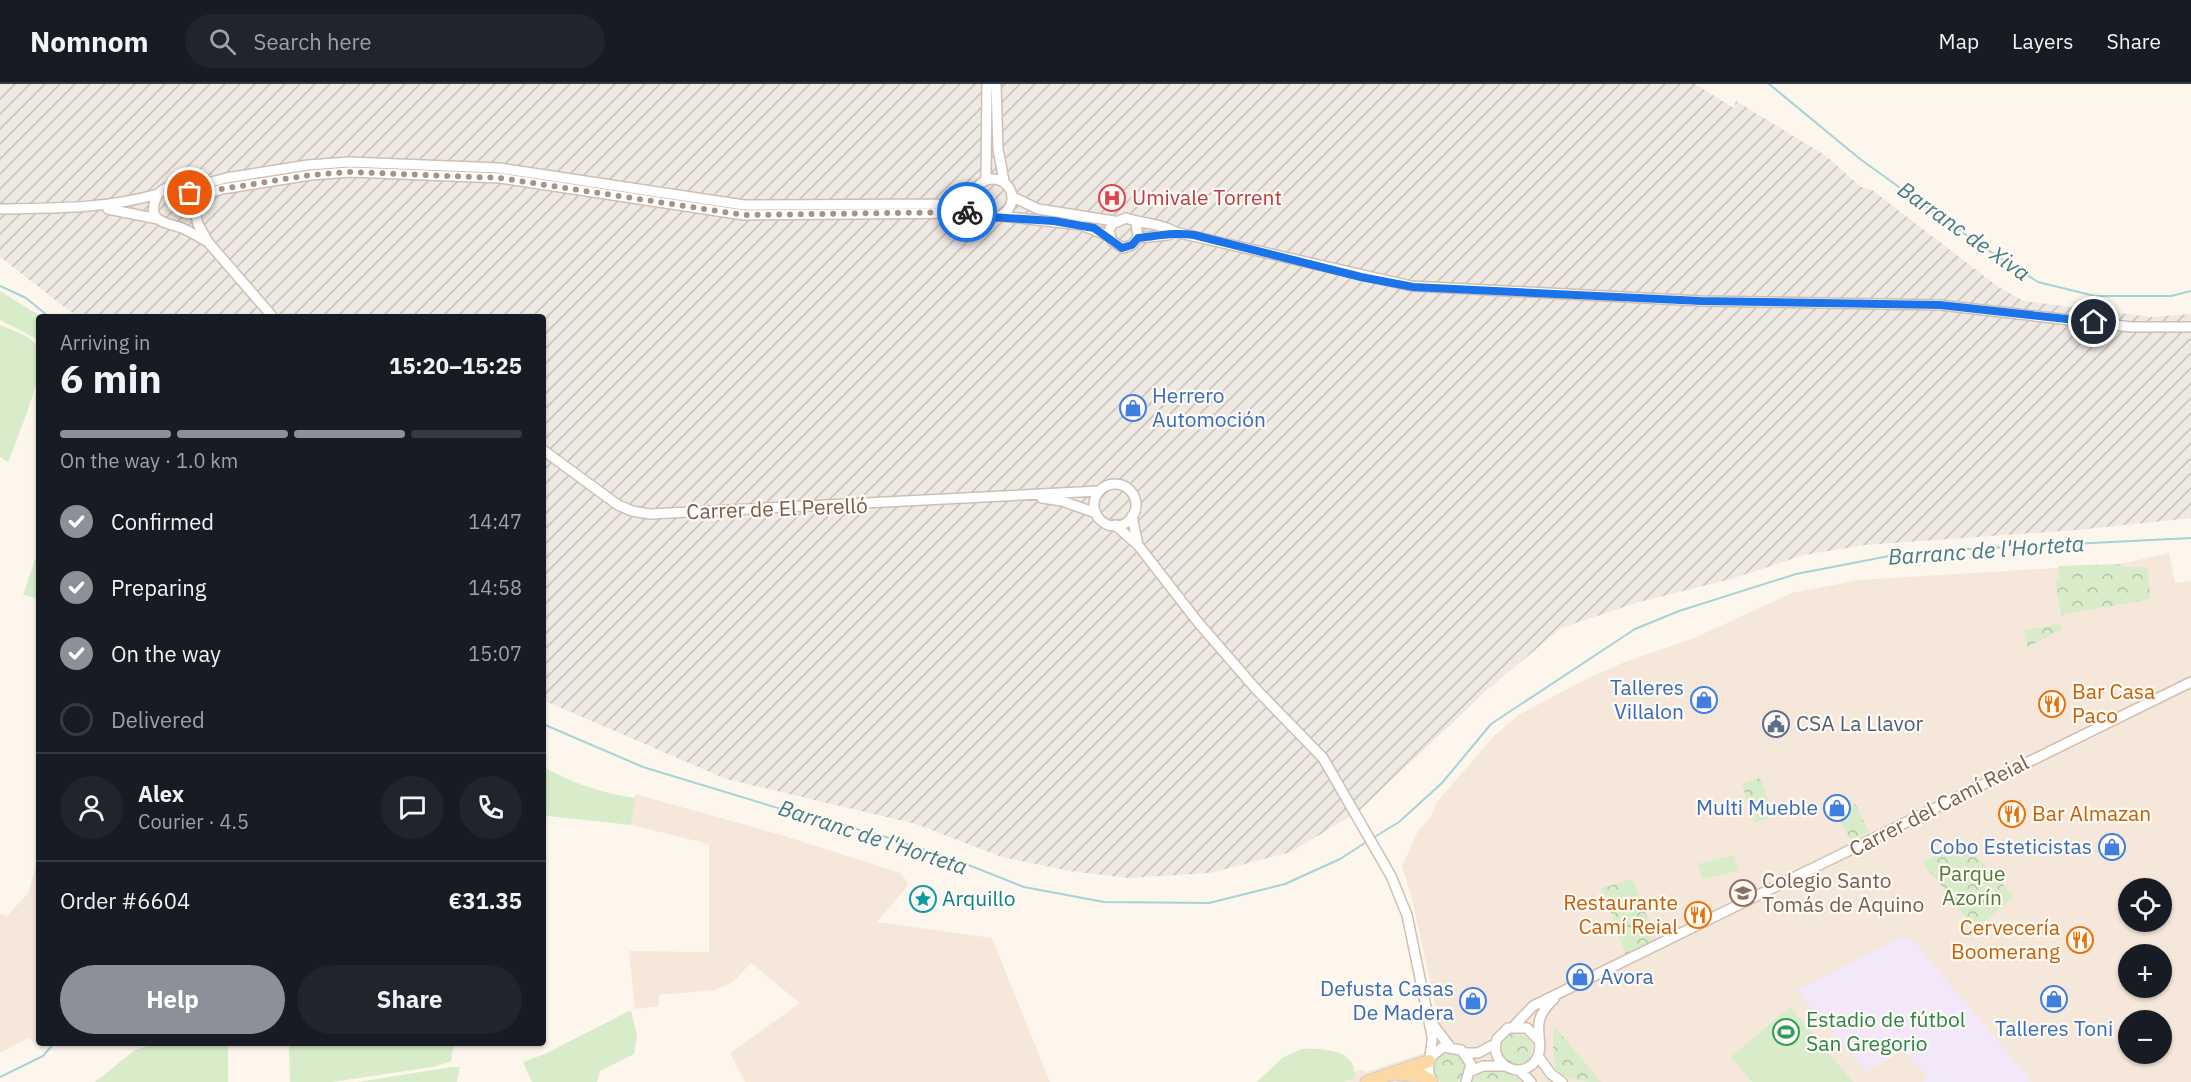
<!DOCTYPE html>
<html lang="en">
<head>
<meta charset="utf-8">
<style>
  body { margin:0; font-family:"IBM Plex Sans",sans-serif; background:#20242c; color:#f1f3f6; height:100vh; display:flex; flex-direction:column; font-size:22px; white-space:nowrap }
  * { box-sizing:border-box; margin:0 }
  p { font-size:20px; color:#9ea1a6 }
  .icon { flex:none; width:33px; height:33px; fill:none; stroke:currentColor; stroke-width:2; stroke-linecap:round; stroke-linejoin:round }
  .map { position:relative; flex:1; overflow:hidden }
  .drawer { position:absolute; left:36px; top:230px; width:510px; height:732px; display:flex; flex-direction:column; background:#171b24; border-radius:6px; box-shadow:0 2px 4px #0004 }
  .drawer>* { flex:none }
  .controls { position:absolute; left:2118px; top:794px; display:grid; gap:12px }
  .controls a { display:grid; place-items:center; width:54px; height:54px; border-radius:50%; background:#171b24; box-shadow:0 2px 4px #0004; font-size:30px }
  .pin { position:absolute; display:grid; place-items:center; width:51px; height:51px; color:#fff; margin:-26px; border:3px solid #fff; border-radius:50%; box-shadow:0 2px 6px #0007 }
  .courier { position:absolute; display:grid; place-items:center; width:60px; height:60px; margin:-30px; border:4px solid #1a73e8; border-radius:50%; background:#fff; color:#222; box-shadow:0 2px 8px #0007 }
  .head em { font-style:normal; font-weight:800 }
  .head div { display:flex; flex-direction:column-reverse }
  .head { display:flex; align-items:center; justify-content:space-between; height:102px; padding:0 24px }
  h1 { font-size:39px; font-weight:800; line-height:45px }
  .bar { display:grid; grid-template-columns:repeat(4,1fr); gap:9px 6px; align-content:center; height:72px; padding:0 24px }
  .bar i { height:8px; border-radius:4px; background:#363941 }
  .bar .active { background:#8c9099 }
  .bar p { grid-column:span 4 }
  .line { display:flex; align-items:center; gap:15px; padding:0 24px; border-top:2px solid #363941 }
  .line div { flex:1 }
  .round { display:grid; place-items:center; flex:none; width:63px; height:63px; border-radius:32px; background:#20242c }
  ol { padding:0 24px; list-style:none }
  li { display:flex; align-items:center; gap:18px; height:66px }
  li p { margin-inline-start:auto }
  li .icon { padding:6px; border-radius:50%; background:#8c9099; color:#fff; stroke-width:4 }
  li:last-child { color:#9ea1a6 }
  li i { width:33px; height:33px; border:3px solid #363941; border-radius:50% }
  .primary-button { display:flex; gap:12px; margin-top:auto; padding:12px 24px }
  .primary-button a { flex:1; height:69px; border-radius:36px; background:#8c9099; color:#fff; font-size:24px; font-weight:800; line-height:69px; text-align:center }
  .primary-button a+a { background:#20242c; color:#f1f3f6 }
  header { display:flex; align-items:center; gap:36px; box-sizing:border-box; height:84px; padding:0 30px; background:#171b24; border-bottom:2px solid #363941 }
  header strong { font-size:28px }
  nav { display:flex; gap:33px; margin-inline-start:auto; font-size:21px }
  .search { width:420px; height:54px; background:#20242c; display:flex; align-items:center; gap:15px; box-sizing:border-box; padding:0 21px; border-radius:33px; color:#9ea1a6; font-size:22px }
  .map>svg:first-child { display:block }
  .residential { fill:#f5e8da; fill-rule:evenodd }
  .industrial { fill:url(#industrial-furrows) }
  .education { fill:#f3e8fa }
  .green { fill:#d8ecc9 }
  .park { fill:url(#park-crowns) }
  .lines { fill:none; stroke-linecap:round; stroke-linejoin:round }
  .stream { stroke:#a5d3da; stroke-width:2 }
  .minor-casing { stroke:#d1beb0; stroke-width:12 }
  .major-casing { stroke:#dad1cd; stroke-width:15 }
  .minor { stroke:#fff; stroke-width:9 }
  .major { stroke:#fbd9a5; stroke-width:12 }
  .done { stroke:#a89285; stroke-width:6; stroke-dasharray:0 10.8 }
  .route { stroke:#1a73e8; stroke-width:8 }
  .labels { text-anchor:middle; stroke-width:4.5; stroke-linejoin:round; paint-order:stroke }
  .health-label { font-size:21px; fill:#be3a42; stroke:#fffaf3; text-anchor:start }
  .shop-label { font-size:21px; fill:#366cbe; stroke:#fffaf3; text-anchor:end }
  .street-label { font-size:21px; fill:#7a5c4d; stroke:#fffaf3 }
  .food-label { font-size:21px; fill:#c56008; stroke:#fffaf3; text-anchor:start }
  .service-label { font-size:21px; fill:#4e5e75; stroke:#fffaf3; text-anchor:start }
  .park-label { font-size:21px; fill:#537a41; stroke:#fffaf3 }
  .education-label { font-size:21px; fill:#785e54; stroke:#fffaf3; text-anchor:start }
  .culture-label { font-size:21px; fill:#0d838f; stroke:#fffaf3; text-anchor:start }
  .leisure-label { font-size:21px; fill:#27864d; stroke:#fffaf3; text-anchor:start }
  .water-label { font-size:22px; font-style:italic; fill:#437c86; stroke:#fffaf3 }
</style>
</head>
<body>
<header>
<strong>Nomnom</strong>
<div class="search"><svg class="icon" aria-label="search" viewBox="0 0 24 24"><circle cx="10" cy="10" r="6"/><path d="M15 15l6 6"/></svg>Search here</div>
<nav><a>Map</a><a>Layers</a><a>Share</a></nav>
</header>
<div class="map">
<svg width="2191" height="998" viewBox="0 0 2191 998">
  <defs>
    <pattern id="industrial-furrows" width="10" height="10" patternUnits="userSpaceOnUse" patternTransform="scale(1.5)"><rect width="10" height="10" fill="#efe9e4"/><path d="M-1 1l2-2M0 10L10 0M9 11l2-2" fill="none" stroke="#c7c0bb"/></pattern>
    <pattern id="park-crowns" width="20" height="18" patternUnits="userSpaceOnUse" patternTransform="scale(1.5)"><rect width="20" height="18" fill="#d8ecc9"/><path d="M2 6a3 3 0 1 1 6 0M12 15a3 3 0 1 1 6 0" fill="none" stroke="#b4c2a5"/></pattern>
  </defs>
  <rect width="100%" height="100%" fill="#fdf6ec"/>
  <path class="residential" d="M2169,469L2175,499L2191,497V998H1307L1363,986L1366,988L1444,962L1411,810L1402,782L1419,745L1430,734L1437,718L1492,654L1520,630L1588,594L1627,577L1692,555L1792,509L1859,496L2121,480ZM2128,804H2162V837H2128ZM2128,870H2162V903H2128ZM2128,936H2162V969H2128Z
    M635,710L781,751L901,789L908,799L905,805L877,838L992,854L1050,998H745L730,969L800,919L751,879L733,898L715,906L659,911L658,922L635,925L629,867L709,868V760L631,741Z
    M39,766V956L36,961L28,954L0,969V830L7,832L29,808Z"/>
  <path class="industrial" d="M0,0H1695L1734,24L1736,17L1826,72L1861,103L1872,106L1997,202L2024,217L2151,233L2191,230V434L2077,446L1865,461L1804,471L1731,495L1639,518L1561,544L1485,608L1359,727L1291,768L1210,789L1128,794L1070,787L1002,773L916,740L726,695L543,616V232H76L0,173Z"/>
  <path class="education" d="M1902,853L1913,856L2032,998H1921L1928,992L1904,966L1866,988L1797,906Z"/>
  <path class="green" d="M0,207L40,232L39,250L35,254L0,236Z
    M0,241C11,246 30,251 37,262C49,282 17,354 8,378L0,373Z
    M39,464V515L23,511Z
    M543,683C574,700 602,709 635,714L631,741L548,732L543,729Z
    M1734,771L1738,787L1703,795L1698,780Z
    M1790,923L1853,998H1752L1731,973Z
    M631,926L637,952L634,970L600,987L597,998H532L523,978L547,969Z
    M157,959H228V998H95L135,966Z
    M454,959L451,977L433,983L332,998H290L289,959Z
    M1301,965C1321,964 1359,965 1354,994L1343,998H1257L1282,974Z
    M452,983H460L457,998H358Z"/>
  <path class="park" d="M2121,480L2122,483H2147L2151,515L2061,531L2055,495H2060L2058,482Z
    M2060,540L2062,545L2027,563L2024,546Z
    M1761,694L1774,732L1754,739L1742,700Z
    M1855,720L1869,748L1851,757L1837,729Z
    M1963,757L2014,813L1976,845L1922,778Z
    M1632,795L1659,862L1628,877L1602,804Z
    M1555,943L1601,998C1588,998 1556,997 1554,979C1552,968 1554,956 1553,945Z
    M1500 965a16 16 0 1 1 32 0a16 16 0 1 1-32 0Z
    M1433 984a16 16 0 1 1 32 0a16 16 0 1 1-32 0Z
    M1488,985L1504,988L1525,997L1471,998L1476,991Z"/>
  <g class="lines">
    <path class="stream" d="M1769,0L1860,75L1980,161L2038,198L2095,212H2171L2191,207
      M0,202L26,214L48,232
      M543,640L643,683L804,732L880,751L956,776L1024,803L1104,818L1209,819L1285,800L1340,775L1368,757
      M1373,754L1399,738L1442,699L1491,640L1635,545L1679,527L1796,490L1910,468L2191,454
      M0,993L43,972L55,958"/>
    <defs>
      <path id="minor" d="M996,0L998,65L1004,97
        M974 114a19 19 0 1 1 38 0a19 19 0 1 1-38 0Z
        M986,95L987,0
        M186,105L226,94L308,81L349,78L499,84L744,121L943,120L958,117L974,108
        M1013,113L1038,125L1114,137
        M195,120L207,110L222,105L311,91L350,88L500,94L744,131L981,129
        M0,125C54,124 106,125 158,110
        M108,125L158,135
        M1000,132L1081,141L1109,152
        M1136,139L1138,154L1132,161L1123,164L1112,157L1109,147L1112,140L1126,134C1142,140 1161,139 1175,148L1411,202L1701,217L1940,221L2131,243H2191
        M1138,154L1168,151L1175,148
        M208,158C199,153 191,148 182,144C165,138 144,138 158,110C168,100 180,99 190,109L198,140L208,158L272,232
        M543,366L618,421L632,427L650,430L1099,407
        M1094 421a21 21 0 1 1 42 0a21 21 0 1 1-42 0Z
        M1042,414L1062,417L1096,429
        M1132,432L1138,461
        M1115,441L1138,461L1197,537L1255,604L1323,674L1391,792L1407,831L1432,952C1433,968 1424,983 1432,998
        M1431,938L1450,963
        M1514,942L1533,922L2191,598
        M1538,956L1527,944H1508L1497,955C1488,980 1521,998 1536,976C1548,956 1525,941 1554,915
        M1465,969H1478L1495,960
        M1432,972L1443,963L1461,966L1471,980L1466,998
        M1538,972L1551,990L1562,998
        M1519,986L1531,998
        M1471,987L1483,982H1503"/>
      <path id="major" d="M1398,990L1423,992L1431,997
        M1367,998L1429,977"/>
    </defs>
    <use href="#minor" class="minor-casing"/>
    <use href="#major" class="major-casing"/>
    <use href="#minor" class="minor"/>
    <use href="#major" class="major"/>
  </g>
  <g class="lines">
    <path class="done" d="M190,109L195,120L207,110L222,105L310,91L350,88L500,94L744,131L967,128"/>
    <path class="route" d="M967,128L990,133L1054,137L1094,144L1122,164L1132,161L1138,154C1158,152 1175,148 1194,151L1361,193L1413,203L1701,217L1940,221L2094,238"/>
  </g>
  <defs>
    <symbol id="hospital-ring" viewBox="-11 -11 22 22"><circle r="9.5" fill="#fffaf3" stroke="#e0444e" stroke-width="1.5"/><path d="M-5-5h3v3.5h4V-5h3V5h-3V1.5h-4V5h-3Z" fill="#e0444e"/></symbol>
    <symbol id="shop-ring" viewBox="-11 -11 22 22"><circle r="9.5" fill="#fffaf3" stroke="#3f7fe0" stroke-width="1.5"/><path d="M-5-2.5h2.3a2.7 3.5 0 0 1 5.4 0H5L5.5 6h-11ZM-1.5-2.5h3a1.5 2.3 0 0 0-3 0Z" fill="#3f7fe0"/></symbol>
    <symbol id="restaurant-ring" viewBox="-11 -11 22 22"><circle r="9.5" fill="#fffaf3" stroke="#e8710a" stroke-width="1.5"/><path d="M-5-6h1v4h1v-4h1v4h1v-4h1v5L-1.5 .5V6h-2V.5L-5-1ZM5-6V6H3V1.5H1.5Q1.5-4 5-6Z" fill="#e8710a"/></symbol>
    <symbol id="civic-ring" viewBox="-11 -11 22 22"><circle r="9.5" fill="#fffaf3" stroke="#5c6f8a" stroke-width="1.5"/><path d="M-.6-6.5H3V-4.5H.6V-3L4-1V1h2V6H-6V1h2V-1L-.6-3ZM-1.2 2.5V6h2.4V2.5Z" fill="#5c6f8a"/></symbol>
    <symbol id="school-ring" viewBox="-11 -11 22 22"><circle r="9.5" fill="#fffaf3" stroke="#8d6e63" stroke-width="1.5"/><path d="M0-5L7-2L0 1L-7-2ZM-4 1L0 2.5L4 1V4Q0 6-4 4Z" fill="#8d6e63"/></symbol>
    <symbol id="sight-ring" viewBox="-11 -11 22 22"><circle r="9.5" fill="#fffaf3" stroke="#0f9aa8" stroke-width="1.5"/><path d="M0-6L1.8-2.2L6-1.7L2.9 1.2L3.7 5.4L0 3.3L-3.7 5.4L-2.9 1.2L-6-1.7L-1.8-2.2Z" fill="#0f9aa8"/></symbol>
    <symbol id="stadium-ring" viewBox="-11 -11 22 22"><circle r="9.5" fill="#fffaf3" stroke="#2e9e5b" stroke-width="1.5"/><path d="M0-5a6.5 5 0 1 0 0 10a6.5 5 0 1 0 0-10ZM-3.5-1.8h7v3.6h-7Z" fill="#2e9e5b"/></symbol>
  </defs>
  <g fill-rule="evenodd">
    <use href="#hospital-ring" x="1097" y="99" width="30" height="30"/>
    <use href="#shop-ring" x="1118" y="309" width="30" height="30"/>
    <use href="#shop-ring" x="1689" y="601" width="30" height="30"/>
    <use href="#restaurant-ring" x="2037" y="605" width="30" height="30"/>
    <use href="#civic-ring" x="1761" y="625" width="30" height="30"/>
    <use href="#shop-ring" x="1822" y="709" width="30" height="30"/>
    <use href="#restaurant-ring" x="1997" y="715" width="30" height="30"/>
    <use href="#shop-ring" x="2097" y="748" width="30" height="30"/>
    <use href="#school-ring" x="1728" y="794" width="30" height="30"/>
    <use href="#sight-ring" x="908" y="800" width="30" height="30"/>
    <use href="#restaurant-ring" x="1683" y="816" width="30" height="30"/>
    <use href="#restaurant-ring" x="2065" y="841" width="30" height="30"/>
    <use href="#shop-ring" x="1565" y="878" width="30" height="30"/>
    <use href="#shop-ring" x="2039" y="900" width="30" height="30"/>
    <use href="#shop-ring" x="1458" y="902" width="30" height="30"/>
    <use href="#stadium-ring" x="1771" y="933" width="30" height="30"/>
  </g>
  <g class="labels">
    <g class="health-label">
      <text x="1132" y="121">Umivale Torrent</text>
    </g>
    <g class="shop-label">
      <text x="1152" y="319" text-anchor="start">Herrero<tspan x="1152" dy="24">Automoción</tspan></text>
      <text x="1684" y="611">Talleres<tspan x="1684" dy="24">Villalon</tspan></text>
      <text x="1818" y="731">Multi Mueble</text>
      <text x="2092" y="770">Cobo Esteticistas</text>
      <text x="1600" y="900" text-anchor="start">Avora</text>
      <text x="1454" y="912">Defusta Casas<tspan x="1454" dy="24">De Madera</tspan></text>
      <text x="2054" y="952" text-anchor="middle">Talleres Toni</text>
    </g>
    <g class="street-label">
      <text transform="translate(777 425) rotate(-2)" y="7">Carrer de El Perelló</text>
      <text transform="translate(1939 722) rotate(-27)" y="7">Carrer del Camí Reial</text>
    </g>
    <g class="food-label">
      <text x="2072" y="615">Bar Casa<tspan x="2072" dy="24">Paco</tspan></text>
      <text x="2032" y="737">Bar Almazan</text>
      <text x="1678" y="826" text-anchor="end">Restaurante<tspan x="1678" dy="24">Camí Reial</tspan></text>
      <text x="2060" y="851" text-anchor="end">Cervecería<tspan x="2060" dy="24">Boomerang</tspan></text>
    </g>
    <g class="service-label">
      <text x="1796" y="647">CSA La Llavor</text>
    </g>
    <g class="park-label">
      <text x="1972" y="797">Parque<tspan x="1972" dy="24">Azorín</tspan></text>
    </g>
    <g class="education-label">
      <text x="1762" y="804">Colegio Santo<tspan x="1762" dy="24">Tomás de Aquino</tspan></text>
    </g>
    <g class="culture-label">
      <text x="942" y="822">Arquillo</text>
    </g>
    <g class="leisure-label">
      <text x="1806" y="943">Estadio de fútbol<tspan x="1806" dy="24">San Gregorio</tspan></text>
    </g>
    <g class="water-label">
      <text transform="translate(1964 147) rotate(35)" y="8">Barranc de Xiva</text>
      <text transform="translate(1986 466) rotate(-4)" y="8">Barranc de l'Horteta</text>
      <text transform="translate(873 753) rotate(18)" y="8">Barranc de l'Horteta</text>
    </g>
  </g>
</svg>
<div class="controls">
<a><svg class="icon" aria-label="locate" viewBox="0 0 24 24"><circle cx="12" cy="12" r="6"/><path d="M12 2v4M12 18v4M2 12h4M18 12h4"/></svg></a>
<a>+</a>
<a>−</a>
</div>
<div class="pin" style="left:190px;top:109px;background:#ea580c"><svg class="icon" aria-label="bag" viewBox="0 0 24 24"><path d="M5 8h14l-1 12H6zM9 8a3 3 0 0 1 6 0"/></svg></div>
<div class="pin" style="left:2094px;top:238px;background:#1f2937"><svg class="icon" aria-label="home" viewBox="0 0 24 24"><path d="M3 11l9-7 9 7M6 9v11h12V9"/></svg></div>
<div class="courier" style="left:967px;top:128px"><svg class="icon" aria-label="bike" viewBox="0 0 24 24"><circle cx="6" cy="16" r="4"/><circle cx="18" cy="16" r="4"/><path d="M6 16l4-8h5l3 8M10 8l3 8H6M13 5h3"/></svg></div>
<section class="drawer">
<div class="head"><div><h1>6 min</h1><p>Arriving in</p></div><em>15:20–15:25</em></div>
<div class="bar"><i class="active"></i><i class="active"></i><i class="active"></i><i></i><p>On the way · 1.0 km</p></div>
<ol>
<li><svg class="icon" aria-label="check" viewBox="0 0 24 24"><path d="M5 12l5 5 9-10"/></svg>Confirmed<p>14:47</p></li>
<li><svg class="icon" aria-label="check" viewBox="0 0 24 24"><path d="M5 12l5 5 9-10"/></svg>Preparing<p>14:58</p></li>
<li><svg class="icon" aria-label="check" viewBox="0 0 24 24"><path d="M5 12l5 5 9-10"/></svg>On the way<p>15:07</p></li>
<li><i></i>Delivered</li>
</ol>
<div class="line" style="height:108px"><a class="round"><svg class="icon" aria-label="person" viewBox="0 0 24 24"><circle cx="12" cy="8" r="4"/><path d="M4 21q1-7 8-7t8 7"/></svg></a><div><b>Alex</b><p>Courier · 4.5</p></div><a class="round"><svg class="icon" aria-label="chat" viewBox="0 0 24 24"><path d="M4 5h16v11H9l-5 4z"/></svg></a><a class="round"><svg class="icon" aria-label="phone" viewBox="0 0 24 24"><path d="M5 4h4l2 5-3 2q2 4 5 5l2-3 5 2v4C11 20 4 13 5 4z"/></svg></a></div>
<div class="line" style="height:78px"><div>Order #6604</div><b>€31.35</b></div>
<div class="primary-button"><a>Help</a><a>Share</a></div>
</section>
</div>
</body>
</html>
